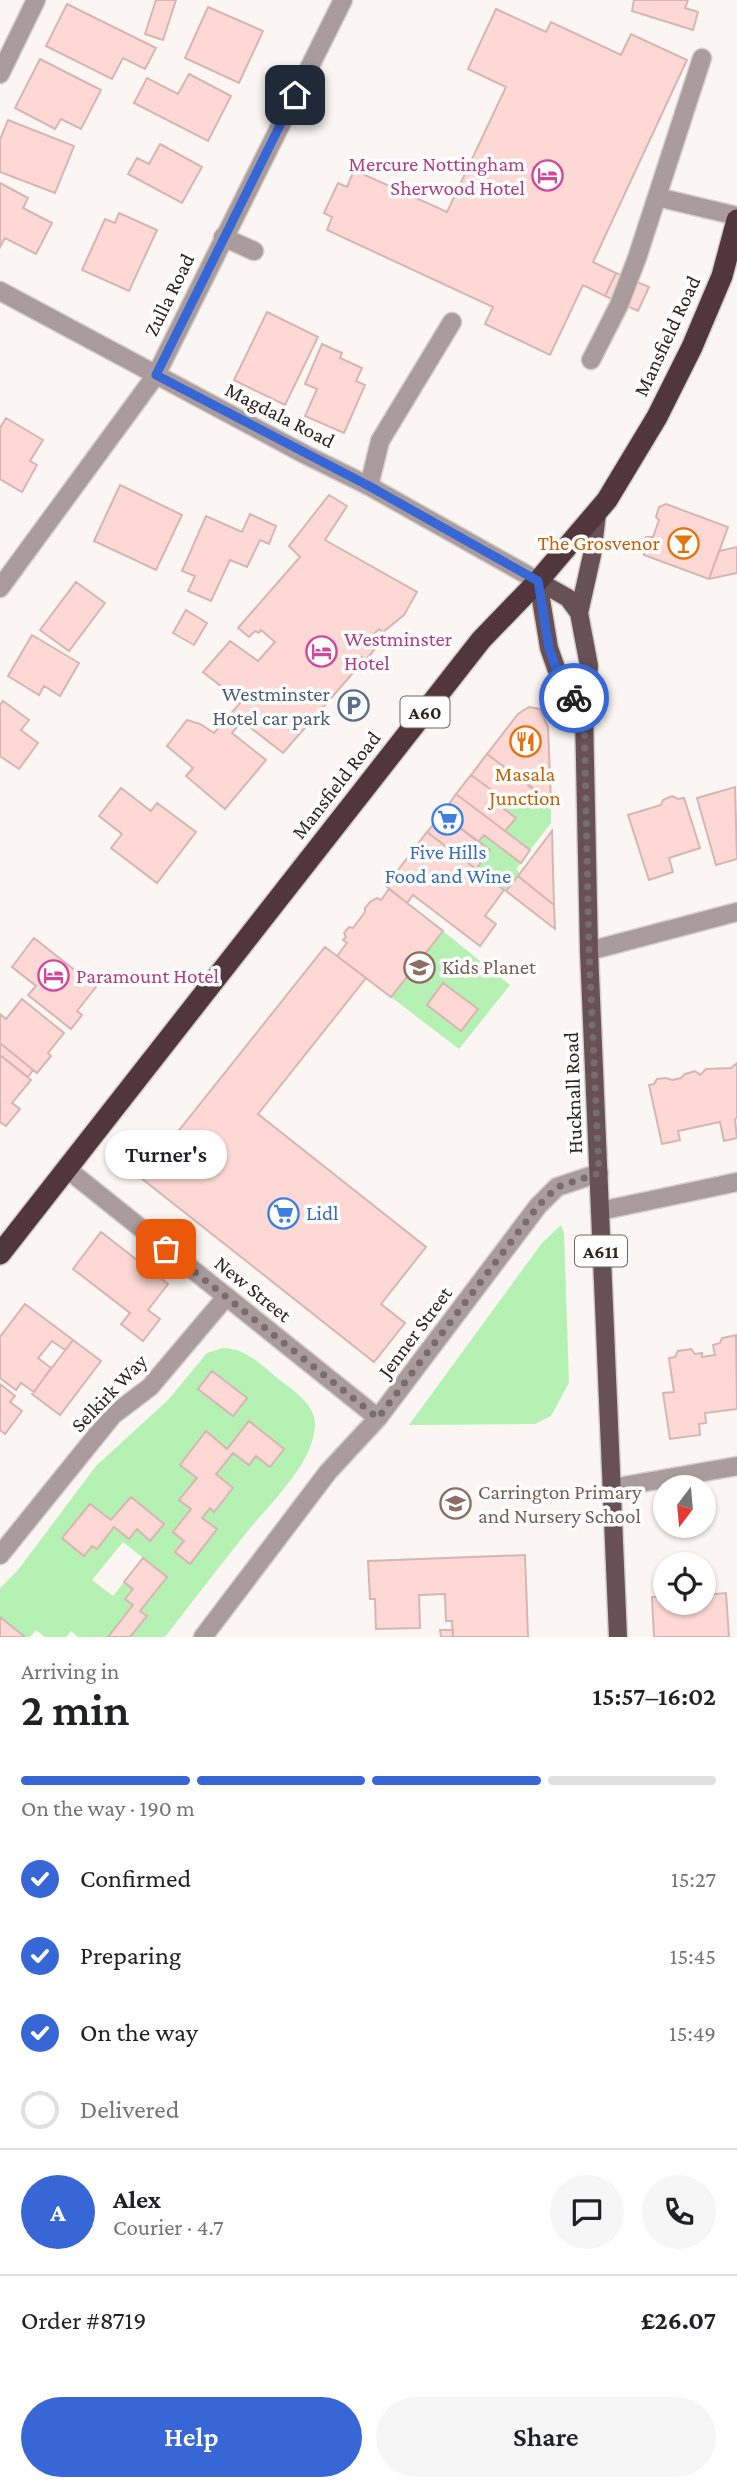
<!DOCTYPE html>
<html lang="en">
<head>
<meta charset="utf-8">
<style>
  body { margin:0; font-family:"Crimson Pro",serif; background:#f6f6f6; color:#202124; height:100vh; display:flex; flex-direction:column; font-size:26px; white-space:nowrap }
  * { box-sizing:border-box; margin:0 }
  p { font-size:23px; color:#757577 }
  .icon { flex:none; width:38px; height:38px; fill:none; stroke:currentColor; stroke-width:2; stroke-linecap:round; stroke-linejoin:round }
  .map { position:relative; height:1637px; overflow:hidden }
  .details { display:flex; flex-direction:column; background:#fff; flex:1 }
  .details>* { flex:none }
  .needle { width:46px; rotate:196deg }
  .fabs { position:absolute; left:653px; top:1475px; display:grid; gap:14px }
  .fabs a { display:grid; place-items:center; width:63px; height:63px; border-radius:50%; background:#fff; box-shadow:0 2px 5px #0004; font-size:35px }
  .pin { position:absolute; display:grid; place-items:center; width:60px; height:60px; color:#fff; margin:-30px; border-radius:14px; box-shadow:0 4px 10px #0006 }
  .courier { position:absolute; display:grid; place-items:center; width:70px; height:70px; margin:-35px; border:5px solid #3766d6; border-radius:50%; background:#fff; color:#222; box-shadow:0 2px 9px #0007 }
  .bubble { position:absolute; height:49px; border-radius:24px; background:#fff; box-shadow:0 2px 5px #0004; font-size:23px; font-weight:600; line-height:49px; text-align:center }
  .headline em { font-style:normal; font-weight:600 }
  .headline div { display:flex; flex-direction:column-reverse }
  .headline { display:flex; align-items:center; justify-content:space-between; height:119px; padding:0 21px }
  h1 { font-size:46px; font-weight:600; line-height:52px }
  .bar { display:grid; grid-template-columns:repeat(4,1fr); gap:10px 7px; align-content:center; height:84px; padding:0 21px }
  .bar i { height:9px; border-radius:5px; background:#e0e0e0 }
  .bar .active { background:#3766d6 }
  .bar p { grid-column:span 4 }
  .line { display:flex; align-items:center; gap:18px; padding:0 21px; border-top:2px solid #e0e0e0 }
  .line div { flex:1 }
  .round { display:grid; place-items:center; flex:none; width:74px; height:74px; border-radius:37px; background:#f6f6f6 }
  ol { padding:0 21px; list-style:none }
  li { display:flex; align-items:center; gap:21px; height:77px }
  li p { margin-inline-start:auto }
  li .icon { padding:7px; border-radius:50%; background:#3766d6; color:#fff; stroke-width:4 }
  li:last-child { color:#757577 }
  li i { width:38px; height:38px; border:4px solid #e0e0e0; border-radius:50% }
  .action { display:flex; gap:14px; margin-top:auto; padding:14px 21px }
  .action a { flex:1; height:80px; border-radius:42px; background:#3766d6; color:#fff; font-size:28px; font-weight:600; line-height:80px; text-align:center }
  .action a+a { background:#f6f6f6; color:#202124 }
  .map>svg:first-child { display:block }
  .green { fill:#b4f1b3; fill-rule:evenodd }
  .building { fill:#fdd8d4; stroke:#d6b6b3; stroke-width:2 }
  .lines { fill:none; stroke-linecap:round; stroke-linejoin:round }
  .lane-casing { stroke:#d6d0cd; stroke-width:21 }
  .street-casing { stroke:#d6d0cd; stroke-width:21 }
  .primary-casing { stroke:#d6d0cd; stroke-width:21 }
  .highway-casing { stroke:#d6d0cd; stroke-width:24 }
  .lane { stroke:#aa9b9d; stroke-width:18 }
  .street { stroke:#aa9b9d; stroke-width:18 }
  .primary { stroke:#685154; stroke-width:18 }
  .highway { stroke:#51373b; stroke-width:21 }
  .done { stroke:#766e69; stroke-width:7; stroke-dasharray:0 12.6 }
  .route { stroke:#3766d6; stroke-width:9 }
  .labels { text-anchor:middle; stroke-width:7; stroke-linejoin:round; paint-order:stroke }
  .shield { fill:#fff; stroke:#6d6662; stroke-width:2 }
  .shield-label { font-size:19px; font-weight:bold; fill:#2e251e }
  .hotel-label { font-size:21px; fill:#b23c85; stroke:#fff; text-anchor:start }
  .street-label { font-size:21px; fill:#2e251e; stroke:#fff }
  .food-label { font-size:21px; fill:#c56008; stroke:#fff; text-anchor:end }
  .service-label { font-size:21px; fill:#4e5e75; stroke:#fff; text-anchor:end }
  .shop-label { font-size:21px; fill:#366cbe; stroke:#fff }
  .education-label { font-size:21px; fill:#785e54; stroke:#fff; text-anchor:start }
</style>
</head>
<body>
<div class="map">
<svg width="737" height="1637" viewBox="0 0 737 1637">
  <rect width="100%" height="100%" fill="#fbf6f3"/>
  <path class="green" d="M538,792L551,803V823L530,850L505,831L516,818L504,809L514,795L528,805Z
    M484,835L521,863L516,869L520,873L506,891L476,869L490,850L478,842Z
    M443,931L510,985L459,1049L391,997Z
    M561,1225L564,1232L569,1383L551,1416L535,1424L409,1425L542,1243Z
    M223,1348C247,1348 263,1367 281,1381C295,1392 316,1405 315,1426C312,1466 270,1503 247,1532C219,1567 192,1602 165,1637H130L147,1616L140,1611L167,1577L123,1542L92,1580L113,1596L124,1582L133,1589L125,1599L133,1605L108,1637H78L71,1631L66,1637H45L36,1630L30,1637H25L0,1617V1588L18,1570L96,1466L168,1400L207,1353ZM212,1371L246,1398L233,1416L199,1389ZM249,1421L284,1450L270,1467L256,1456L249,1465L233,1453L216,1474L233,1489L215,1511L210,1508L202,1518L217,1530L190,1563L175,1552L184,1541L173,1532L191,1509L180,1500L197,1478L180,1464L206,1432L227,1449ZM131,1497L164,1524L150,1541L137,1529L129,1539L114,1527L97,1549L63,1538L90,1504L111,1520Z"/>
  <path class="building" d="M156,0H176L163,40L145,34Z
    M634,0H688L685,8L698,12L693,30L632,11Z
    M67,4L156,48L145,69L123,58L112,79L46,46Z
    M208,7L263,31L239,83L185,58Z
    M496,9L546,32L551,22L621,55L631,34L687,60L593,262L616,273L605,296L583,285L550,355L485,324L493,307L327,230L332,217L324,213L338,183L347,187L354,170L447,212L506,87L468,69Z
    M40,59L101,90L81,129L61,119L55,129L15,108Z
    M189,74L231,96L208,141L134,103L147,78L178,94Z
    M8,120L74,146L55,193L0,172V140Z
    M160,144L202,167L182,203L128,174L137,158L149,164Z
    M0,183L28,198L23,208L52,223L36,254L5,238L0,247Z
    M119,213L157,230L129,291L82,270L105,219L115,223Z
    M616,273L649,287L638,311L605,296Z
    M267,312L318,337L285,405L234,380Z
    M322,344L342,353L340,358L362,368L356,381L365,385L344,433L305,416L317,389L305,384Z
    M6,418L43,440L30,461L37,465L22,492L0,479V428Z
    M120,485L182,515L156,570L94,541Z
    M329,495L347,506L325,540L417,592L404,615L383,632L379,629L373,635L379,644L366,660L362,657L351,669L353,673L283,753L242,721L232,733L266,760L225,809L186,776L193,768L167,746L187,720L200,724L214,733L241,702L203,672L230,641L258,661L275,642L261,630L259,633L255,631L249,637L238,628L300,557L289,546Z
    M666,504L728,527L709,579L644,555L643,548L646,537H653L659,520L656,517L659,507Z
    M250,514L276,526L269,544L260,540L247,567L230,560L211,601L188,591L195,576L182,571L206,516L242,532Z
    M737,547V573L709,579L719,551Z
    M76,582L105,603L69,651L40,630Z
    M186,610L207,623L194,645L173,633Z
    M32,635L79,663L60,696L44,686L39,695L8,676Z
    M3,701L29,720L21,730L38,743L19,769L0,756V705Z
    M529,707L540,709L548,727L551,803L487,754L518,714Z
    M487,754L538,792L528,805L514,795L508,802L471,775Z
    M471,775L508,802L504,809L516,818L505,831L456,794Z
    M735,787L737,859L716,865L697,798Z
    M121,788L151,811L157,803L196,832L157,883L111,848L122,834L99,816Z
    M456,794L530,850L521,863L484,835L478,842L442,814Z
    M672,796L678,799L684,798L700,848L669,858L673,872L649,880L628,815L661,805L663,800Z
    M442,814L490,850L476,869L427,832Z
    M552,831L553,871L554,905L518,876Z
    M427,832L504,890L485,916L496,924L480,946L413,895L407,903L386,886Z
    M518,876L554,905L555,929L506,891Z
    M389,889L443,931L391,997L337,956L347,943L343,940L346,937L344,933L349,927L353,928L365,912V908L370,902L377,898L381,900Z
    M34,938L96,987L77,1011L82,1015L71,1029L28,995L36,986L12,967Z
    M325,947L366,978L258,1114L426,1247L381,1304L405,1323L374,1362L141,1178Z
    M443,983L478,1009L461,1031L427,1005Z
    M22,999L64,1033L48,1053L51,1056L37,1073L0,1043V1014L6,1019Z
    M0,1043L33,1070L28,1077L0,1055Z
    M0,1055L31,1080L12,1103L20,1109L6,1126L0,1122Z
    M737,1063V1118L735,1119L737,1138L724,1141L720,1122L678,1131L680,1140L662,1144L649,1085L654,1084L657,1079L666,1078L672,1080L681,1078L685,1074L695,1071L700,1075L706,1069L731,1068Z
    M101,1232L168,1284L148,1310L160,1319L143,1341L121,1324L130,1313L73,1269Z
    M25,1304L73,1340L65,1350L52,1341L38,1358L51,1368L34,1392L21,1383L16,1390L0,1378V1337Z
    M736,1335L737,1409L705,1413L706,1423L699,1424L700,1435L670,1439L663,1393L674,1392L669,1358L675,1357L678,1351L691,1349L695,1354L702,1353V1357L715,1355L713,1345L720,1343L722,1338Z
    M73,1340L101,1361L60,1415L32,1394Z
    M212,1371L247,1398L233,1416L198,1389Z
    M0,1384L15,1396L10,1402L22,1411L5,1434L0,1430Z
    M249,1421L284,1449L270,1467L256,1456L249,1465L233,1453L216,1474L233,1488L214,1512L210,1508L202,1518L217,1529L190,1564L175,1552L184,1541L173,1532L191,1509L179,1500L197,1478L180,1465L206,1431L227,1449Z
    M131,1497L164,1524L150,1541L137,1529L129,1539L114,1527L97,1549L92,1546L84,1556L62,1538L90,1504L111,1520Z
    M525,1555L528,1637H453L452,1621H446L445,1594L419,1595L420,1628L376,1629L375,1599H370L368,1561Z
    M143,1558L167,1577L140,1611L147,1616L130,1637H108L133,1605L125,1599L133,1589L124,1582Z
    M726,1593L729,1637H654L652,1597L665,1596V1603H704V1595Z
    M0,1617L25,1637H0Z
    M440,1630H453V1637H441Z"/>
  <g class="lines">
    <defs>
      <path id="lane" d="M657,197L737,216
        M223,237L254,251
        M591,360L619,305L637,258L702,58
        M369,486L380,441L452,322
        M0,1555L113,1415L150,1387L226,1297"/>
      <path id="street" d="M0,74L36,0
        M0,291L306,455L369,486L538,581
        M0,588L156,375L343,0
        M589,951L737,912
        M67,1169L378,1418
        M600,1211L737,1182
        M612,1488L737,1466
        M203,1637L328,1472L378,1418L538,1206L557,1187L599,1173"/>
      <path id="primary" d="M538,581L568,598L579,613L589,666L584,714L589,951L618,1637
        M538,581L549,648L556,668L584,714
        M579,613L592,555L597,514"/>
      <path id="highway" d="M0,1254L481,640L538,581L607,500L657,417L692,347L722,276L737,220"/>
    </defs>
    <use href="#lane" class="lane-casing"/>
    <use href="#street" class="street-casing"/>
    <use href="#primary" class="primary-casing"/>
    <use href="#highway" class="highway-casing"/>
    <use href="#lane" class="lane"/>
    <use href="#street" class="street"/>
    <use href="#primary" class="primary"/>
    <use href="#highway" class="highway"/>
  </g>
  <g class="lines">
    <path class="done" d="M166,1249L378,1418L538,1206L557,1187L599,1173L589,951L584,714L574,698"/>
    <path class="route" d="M295,95L156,375L369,486L538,581L549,648L556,668L574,698"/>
  </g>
  <defs>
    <symbol id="hotel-ring" viewBox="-11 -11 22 22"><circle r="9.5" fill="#fff" stroke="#d1479c" stroke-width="1.5"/><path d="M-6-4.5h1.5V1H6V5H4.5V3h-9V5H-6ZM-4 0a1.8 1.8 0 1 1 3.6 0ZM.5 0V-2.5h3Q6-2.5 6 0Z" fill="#d1479c"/></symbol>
    <symbol id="bar-ring" viewBox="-11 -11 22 22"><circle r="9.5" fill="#fff" stroke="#e8710a" stroke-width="1.5"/><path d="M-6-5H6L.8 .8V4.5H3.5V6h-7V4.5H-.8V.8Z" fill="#e8710a"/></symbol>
    <symbol id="parking-ring" viewBox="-11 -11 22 22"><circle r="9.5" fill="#fff" stroke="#5c6f8a" stroke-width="1.5"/><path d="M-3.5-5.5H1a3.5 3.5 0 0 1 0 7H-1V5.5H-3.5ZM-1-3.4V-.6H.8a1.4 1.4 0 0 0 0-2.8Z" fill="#5c6f8a"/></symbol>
    <symbol id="restaurant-ring" viewBox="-11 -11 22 22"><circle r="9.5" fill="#fff" stroke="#e8710a" stroke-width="1.5"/><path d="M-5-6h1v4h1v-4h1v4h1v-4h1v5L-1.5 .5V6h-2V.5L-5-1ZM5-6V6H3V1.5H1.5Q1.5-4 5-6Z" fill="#e8710a"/></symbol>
    <symbol id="supermarket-ring" viewBox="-11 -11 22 22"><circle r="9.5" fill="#fff" stroke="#3f7fe0" stroke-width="1.5"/><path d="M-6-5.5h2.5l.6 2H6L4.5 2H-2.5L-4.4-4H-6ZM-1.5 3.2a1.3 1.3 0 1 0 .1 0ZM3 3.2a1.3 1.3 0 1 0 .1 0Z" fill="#3f7fe0"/></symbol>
    <symbol id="school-ring" viewBox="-11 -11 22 22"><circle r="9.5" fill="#fff" stroke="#8d6e63" stroke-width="1.5"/><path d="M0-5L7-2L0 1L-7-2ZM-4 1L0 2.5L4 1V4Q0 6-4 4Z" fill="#8d6e63"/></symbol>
  </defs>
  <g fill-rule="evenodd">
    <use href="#hotel-ring" x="530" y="158" width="35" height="35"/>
    <use href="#bar-ring" x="666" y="526" width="35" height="35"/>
    <use href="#hotel-ring" x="304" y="634" width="35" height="35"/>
    <use href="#parking-ring" x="336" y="688" width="35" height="35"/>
    <use href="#restaurant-ring" x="508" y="724" width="35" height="35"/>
    <use href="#supermarket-ring" x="430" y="802" width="35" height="35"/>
    <use href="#school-ring" x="402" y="950" width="35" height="35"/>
    <use href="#hotel-ring" x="36" y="958" width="35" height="35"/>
    <use href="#supermarket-ring" x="266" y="1196" width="35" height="35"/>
    <use href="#school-ring" x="438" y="1486" width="35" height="35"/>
  </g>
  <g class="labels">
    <g class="shield">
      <rect x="400.5" y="696.5" width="49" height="31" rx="5"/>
      <rect x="575" y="1235.5" width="52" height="31" rx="5"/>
    </g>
    <g class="shield-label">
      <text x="425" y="719">A60</text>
      <text x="601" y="1258">A611</text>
    </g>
    <g class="hotel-label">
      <text x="525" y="171" text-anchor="end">Mercure Nottingham<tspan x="525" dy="24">Sherwood Hotel</tspan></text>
      <text x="344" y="646">Westminster<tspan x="344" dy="24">Hotel</tspan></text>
      <text x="76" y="983">Paramount Hotel</text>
    </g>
    <g class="street-label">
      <text transform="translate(169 295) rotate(-64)" y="7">Zulla Road</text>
      <text transform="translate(667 336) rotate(-65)" y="7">Mansfield Road</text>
      <text transform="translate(280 415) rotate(27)" y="7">Magdala Road</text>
      <text transform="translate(336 785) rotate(-52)" y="7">Mansfield Road</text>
      <text transform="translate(573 1093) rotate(-92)" y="7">Hucknall Road</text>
      <text transform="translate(253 1289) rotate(39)" y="7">New Street</text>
      <text transform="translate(415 1332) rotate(-53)" y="7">Jenner Street</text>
      <text transform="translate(109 1393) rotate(-46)" y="7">Selkirk Way</text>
    </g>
    <g class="food-label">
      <text x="660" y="550">The Grosvenor</text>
      <text x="525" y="781" text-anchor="middle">Masala<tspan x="525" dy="24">Junction</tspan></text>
    </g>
    <g class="service-label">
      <text x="330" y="701">Westminster<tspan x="330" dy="24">Hotel car park</tspan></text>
    </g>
    <g class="shop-label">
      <text x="448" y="859">Five Hills<tspan x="448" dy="24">Food and Wine</tspan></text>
      <text x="306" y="1220" text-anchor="start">Lidl</text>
    </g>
    <g class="education-label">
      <text x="442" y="974">Kids Planet</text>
      <text x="478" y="1499">Carrington Primary<tspan x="478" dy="24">and Nursery School</tspan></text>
    </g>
  </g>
</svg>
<div class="fabs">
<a><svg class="needle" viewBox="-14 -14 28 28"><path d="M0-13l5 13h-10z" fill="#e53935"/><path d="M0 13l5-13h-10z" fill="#757577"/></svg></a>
<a><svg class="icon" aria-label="locate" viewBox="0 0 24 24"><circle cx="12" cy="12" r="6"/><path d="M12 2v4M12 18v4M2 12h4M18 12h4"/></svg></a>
</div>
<div class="pin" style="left:166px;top:1249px;background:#ea580c"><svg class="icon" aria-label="bag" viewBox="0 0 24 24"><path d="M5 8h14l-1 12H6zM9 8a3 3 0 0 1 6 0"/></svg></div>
<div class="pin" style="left:295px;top:95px;background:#1f2937"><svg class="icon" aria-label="home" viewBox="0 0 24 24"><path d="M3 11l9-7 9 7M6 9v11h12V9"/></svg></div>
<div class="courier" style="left:574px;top:698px"><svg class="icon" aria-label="bike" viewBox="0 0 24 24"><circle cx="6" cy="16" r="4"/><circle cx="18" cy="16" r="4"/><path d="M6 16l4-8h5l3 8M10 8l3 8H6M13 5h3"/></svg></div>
<div class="bubble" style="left:105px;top:1130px;width:122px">Turner's</div>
</div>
<section class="details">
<div class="headline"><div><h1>2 min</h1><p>Arriving in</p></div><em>15:57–16:02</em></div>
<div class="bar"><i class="active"></i><i class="active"></i><i class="active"></i><i></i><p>On the way · 190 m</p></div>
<ol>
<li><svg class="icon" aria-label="check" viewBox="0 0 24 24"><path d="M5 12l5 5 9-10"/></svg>Confirmed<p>15:27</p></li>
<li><svg class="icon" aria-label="check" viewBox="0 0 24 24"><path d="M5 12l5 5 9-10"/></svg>Preparing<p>15:45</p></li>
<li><svg class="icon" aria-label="check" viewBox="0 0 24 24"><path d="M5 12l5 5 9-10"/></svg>On the way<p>15:49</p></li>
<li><i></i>Delivered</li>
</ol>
<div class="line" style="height:126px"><b class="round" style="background:#3766d6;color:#fff">A</b><div><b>Alex</b><p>Courier · 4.7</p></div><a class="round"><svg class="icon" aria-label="chat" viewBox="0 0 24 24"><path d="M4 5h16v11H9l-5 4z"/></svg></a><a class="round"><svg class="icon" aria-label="phone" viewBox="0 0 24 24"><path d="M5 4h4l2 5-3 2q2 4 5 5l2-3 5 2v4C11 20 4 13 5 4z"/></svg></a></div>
<div class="line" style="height:91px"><div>Order #8719</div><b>£26.07</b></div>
<div class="action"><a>Help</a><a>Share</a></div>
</section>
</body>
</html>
